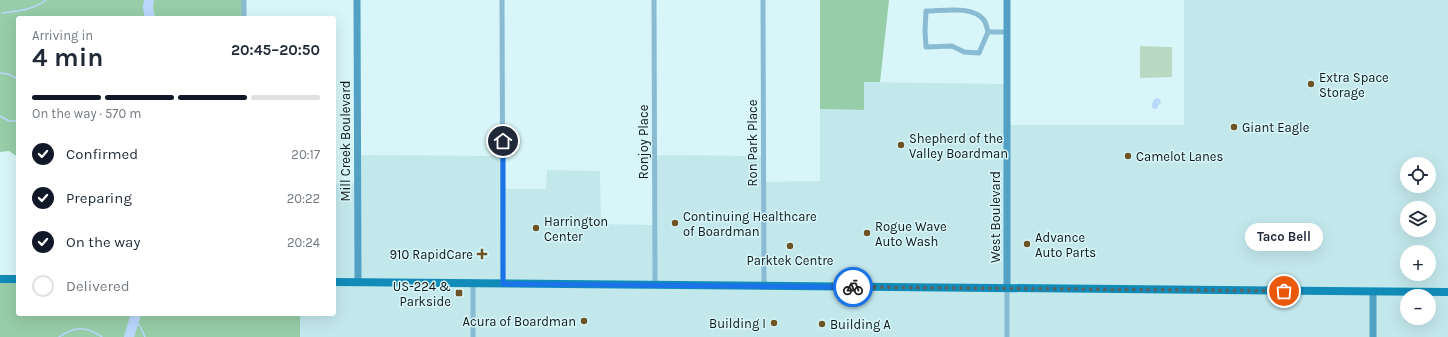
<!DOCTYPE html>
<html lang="en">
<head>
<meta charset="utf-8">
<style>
  body { margin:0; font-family:Karla,sans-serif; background:#f6f6f7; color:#1f2937; height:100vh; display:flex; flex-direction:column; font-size:15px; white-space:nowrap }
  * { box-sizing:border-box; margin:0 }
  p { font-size:13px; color:#747a83 }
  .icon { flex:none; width:22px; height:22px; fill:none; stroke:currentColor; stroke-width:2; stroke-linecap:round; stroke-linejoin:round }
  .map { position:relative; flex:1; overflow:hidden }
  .panel { position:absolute; left:16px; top:16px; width:320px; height:300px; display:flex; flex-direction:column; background:#fff; border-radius:4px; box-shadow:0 4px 16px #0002 }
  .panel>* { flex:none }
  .controls { position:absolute; left:1400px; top:157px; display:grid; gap:8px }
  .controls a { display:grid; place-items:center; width:36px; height:36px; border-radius:50%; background:#fff; box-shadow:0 4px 16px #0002; font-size:20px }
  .pin { position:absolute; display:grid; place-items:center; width:34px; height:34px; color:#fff; margin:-17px; border:2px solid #fff; border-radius:50%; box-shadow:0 1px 4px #0007 }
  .courier { position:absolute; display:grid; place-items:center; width:40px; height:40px; margin:-20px; border:3px solid #1a73e8; border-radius:50%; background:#fff; color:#222; box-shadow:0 1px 5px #0007 }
  .bubble { position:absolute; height:28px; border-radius:14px; background:#fff; box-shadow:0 4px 16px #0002; font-size:13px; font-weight:700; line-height:28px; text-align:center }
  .head em { font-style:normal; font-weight:700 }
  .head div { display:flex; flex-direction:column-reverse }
  .head { display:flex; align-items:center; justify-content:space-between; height:68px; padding:0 16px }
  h1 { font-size:26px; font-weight:700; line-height:30px }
  .bar { display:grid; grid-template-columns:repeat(4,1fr); gap:6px 4px; align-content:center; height:48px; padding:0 16px }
  .bar i { height:5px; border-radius:3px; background:#e0e1e3 }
  .bar .active { background:#111827 }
  .bar p { grid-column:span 4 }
  ol { padding:0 16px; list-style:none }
  li { display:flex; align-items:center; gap:12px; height:44px }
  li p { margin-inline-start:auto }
  li .icon { padding:4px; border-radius:50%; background:#111827; color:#fff; stroke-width:4 }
  li:last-child { color:#747a83 }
  li i { width:22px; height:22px; border:2px solid #e0e1e3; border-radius:50% }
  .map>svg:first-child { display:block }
  .built { fill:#c3e8ec; fill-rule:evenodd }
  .green { fill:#b9d9c2 }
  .forest { fill:#97cda8 }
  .water { fill:#bad7fc }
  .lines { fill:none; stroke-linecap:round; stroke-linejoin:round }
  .stream { stroke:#bad7fc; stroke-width:1.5 }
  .river { stroke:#bad7fc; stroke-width:10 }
  .street { stroke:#8bbbd3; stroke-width:5 }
  .secondary { stroke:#52a0c3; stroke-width:7 }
  .primary { stroke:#118cb8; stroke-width:8 }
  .done { stroke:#556668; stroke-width:4; stroke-dasharray:0 7.2 }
  .route { stroke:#1a73e8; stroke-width:5 }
  .poi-dot { fill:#6e5425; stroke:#d8f6f9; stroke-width:1.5 }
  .labels { text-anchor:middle; stroke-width:3; stroke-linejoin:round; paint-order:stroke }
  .poi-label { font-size:13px; fill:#0f191a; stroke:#d8f6f9; text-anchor:start }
  .street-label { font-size:13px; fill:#0f191a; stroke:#d8f6f9 }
</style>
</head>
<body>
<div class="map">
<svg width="1448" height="337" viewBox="0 0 1448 337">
  <rect width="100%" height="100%" fill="#d8f6f9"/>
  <path class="built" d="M1184,0H1448V337H300V314H334V184L357,183V155L503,156V189H546L547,170L600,171L601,224L654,225V155L763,156L764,182L820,181V109L864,110V82L1007,84V125H1184ZM1407,164H1429V186H1407ZM1407,208H1429V230H1407ZM1407,252H1429V274H1407ZM1407,296H1429V318H1407Z"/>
  <path class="green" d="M1140,46L1172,47V77L1140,78Z"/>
  <path class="forest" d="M0,0H244V18H18V157L9,151L0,152Z
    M820,0H889L880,82H864V110L820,109Z
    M0,279H18V314H300V337H0Z"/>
  <path class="water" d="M1157,98L1160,99L1161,103L1158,105V108L1154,109L1152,107C1152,103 1153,99 1157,98Z"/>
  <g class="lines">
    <path class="stream" d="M2,13C18,11 33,10 46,0
      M0,73L8,74L18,79
      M0,116L9,121H18
      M134,320L140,326L145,337
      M59,337C75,326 86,326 102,337"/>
    <path class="river" d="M149,0L148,7L150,18
      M129,337L136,314"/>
    <path class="street" d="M244,0V18
      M502,0L503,284
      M654,0L655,285
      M763,0L764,286
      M988,32C987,28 986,23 984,20C972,5 943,11 926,11L925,31L926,47L952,46L964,52L979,53L988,32H1007
      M473,337V284
      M1007,337V288"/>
    <path class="secondary" d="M357,0L358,282
      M1007,0V288
      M1373,292V337"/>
    <path class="primary" d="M0,279H18
      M334,282L1448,292"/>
  </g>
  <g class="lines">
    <path class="done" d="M853,287L1284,291"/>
    <path class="route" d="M503,141V284L853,287"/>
  </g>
  <g class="poi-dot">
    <circle cx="1311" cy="84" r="4"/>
    <circle cx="1234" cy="127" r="4"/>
    <circle cx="901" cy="145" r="4"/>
    <circle cx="1128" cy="156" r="4"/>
    <circle cx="675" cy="223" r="4"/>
    <circle cx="536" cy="228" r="4"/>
    <circle cx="867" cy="233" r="4"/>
    <circle cx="1027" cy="244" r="4"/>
    <circle cx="790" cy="246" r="4"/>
    <path d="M480 248h4v4h4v4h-4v4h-4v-4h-4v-4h4z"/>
    <rect x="455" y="289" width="8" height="8" rx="2"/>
    <circle cx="584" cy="321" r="4"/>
    <circle cx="774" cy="323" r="4"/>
    <circle cx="822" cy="324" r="4"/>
  </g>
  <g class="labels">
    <g class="poi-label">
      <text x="1319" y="82">Extra Space<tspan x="1319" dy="15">Storage</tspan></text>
      <text x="1242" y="132">Giant Eagle</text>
      <text x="909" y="143">Shepherd of the<tspan x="909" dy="15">Valley Boardman</tspan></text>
      <text x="1136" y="161">Camelot Lanes</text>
      <text x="683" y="221">Continuing Healthcare<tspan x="683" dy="15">of Boardman</tspan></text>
      <text x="544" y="226">Harrington<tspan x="544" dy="15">Center</tspan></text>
      <text x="875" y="231">Rogue Wave<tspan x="875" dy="15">Auto Wash</tspan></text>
      <text x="1035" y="242">Advance<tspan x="1035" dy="15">Auto Parts</tspan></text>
      <text x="473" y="259" text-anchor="end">910 RapidCare</text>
      <text x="790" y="265" text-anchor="middle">Parktek Centre</text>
      <text x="451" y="291" text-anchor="end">US-224 &amp;<tspan x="451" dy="15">Parkside</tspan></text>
      <text x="576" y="326" text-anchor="end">Acura of Boardman</text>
      <text x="766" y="328" text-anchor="end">Building I</text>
      <text x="830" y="329">Building A</text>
    </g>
    <g class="street-label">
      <text transform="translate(345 141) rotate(-90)" y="5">Mill Creek Boulevard</text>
      <text transform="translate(643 142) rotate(-90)" y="5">Ronjoy Place</text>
      <text transform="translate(752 143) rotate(-90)" y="5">Ron Park Place</text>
      <text transform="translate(995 217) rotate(-90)" y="5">West Boulevard</text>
    </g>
  </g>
</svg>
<div class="controls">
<a><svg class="icon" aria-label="locate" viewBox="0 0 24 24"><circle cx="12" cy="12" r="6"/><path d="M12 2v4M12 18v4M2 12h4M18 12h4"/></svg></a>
<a><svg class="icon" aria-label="layers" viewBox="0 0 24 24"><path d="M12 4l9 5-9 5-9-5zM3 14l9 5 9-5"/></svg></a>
<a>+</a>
<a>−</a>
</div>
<div class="pin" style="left:1284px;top:291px;background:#ea580c"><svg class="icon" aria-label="bag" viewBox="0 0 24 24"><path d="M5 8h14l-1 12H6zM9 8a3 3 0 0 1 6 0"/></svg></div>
<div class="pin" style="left:503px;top:141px;background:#1f2937"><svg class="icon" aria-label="home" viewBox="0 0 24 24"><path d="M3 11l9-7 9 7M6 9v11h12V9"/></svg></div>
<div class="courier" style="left:853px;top:287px"><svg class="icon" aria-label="bike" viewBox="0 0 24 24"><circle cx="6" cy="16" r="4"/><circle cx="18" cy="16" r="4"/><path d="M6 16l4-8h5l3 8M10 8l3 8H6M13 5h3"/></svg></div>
<div class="bubble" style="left:1245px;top:223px;width:78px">Taco Bell</div>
<section class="panel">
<div class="head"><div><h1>4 min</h1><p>Arriving in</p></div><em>20:45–20:50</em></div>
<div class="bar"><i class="active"></i><i class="active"></i><i class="active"></i><i></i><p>On the way · 570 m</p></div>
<ol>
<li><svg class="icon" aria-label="check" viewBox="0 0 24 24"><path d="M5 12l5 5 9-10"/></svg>Confirmed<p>20:17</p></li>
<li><svg class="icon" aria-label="check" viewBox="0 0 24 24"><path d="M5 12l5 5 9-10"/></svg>Preparing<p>20:22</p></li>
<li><svg class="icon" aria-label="check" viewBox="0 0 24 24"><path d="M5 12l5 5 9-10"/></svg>On the way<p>20:24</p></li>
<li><i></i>Delivered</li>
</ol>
</section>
</div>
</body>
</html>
